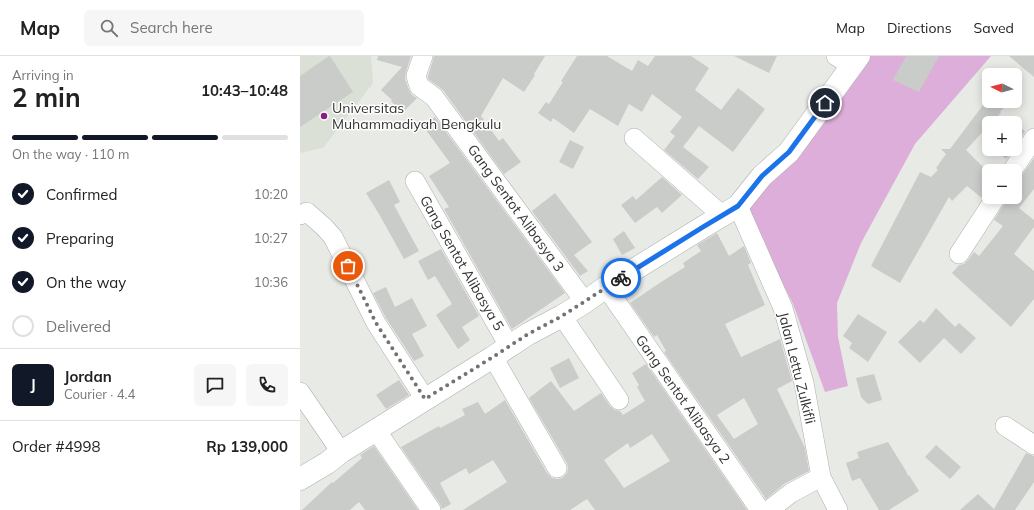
<!DOCTYPE html>
<html lang="en">
<head>
<meta charset="utf-8">
<style>
  body { margin:0; font-family:Mulish,sans-serif; background:#f6f6f6; color:#222; height:100vh; display:flex; flex-direction:column; font-size:15px; white-space:nowrap }
  * { box-sizing:border-box; margin:0 }
  p { font-size:13px; color:#767676 }
  .icon { flex:none; width:22px; height:22px; fill:none; stroke:currentColor; stroke-width:2; stroke-linecap:round; stroke-linejoin:round }
  .map { position:relative; flex:1; overflow:hidden }
  .details { display:flex; flex-direction:column; background:#fff; width:300px }
  .details>* { flex:none }
  .needle { width:26px; rotate:276deg }
  .fabs { position:absolute; left:682px; top:12px; display:grid; gap:8px }
  .fabs a { display:grid; place-items:center; width:40px; height:40px; border-radius:6px; background:#fff; box-shadow:0 2px 10px #0003; font-size:20px }
  .pin { position:absolute; display:grid; place-items:center; width:34px; height:34px; color:#fff; margin:-17px; border:2px solid #fff; border-radius:50%; box-shadow:0 1px 4px #0007 }
  .courier { position:absolute; display:grid; place-items:center; width:40px; height:40px; margin:-20px; border:3px solid #1a73e8; border-radius:50%; background:#fff; color:#222; box-shadow:0 1px 5px #0007 }
  .summary em { font-style:normal; font-weight:700 }
  .summary div { display:flex; flex-direction:column-reverse }
  .summary { display:flex; align-items:center; justify-content:space-between; height:68px; padding:0 12px }
  h1 { font-size:26px; font-weight:700; line-height:30px }
  .bar { display:grid; grid-template-columns:repeat(4,1fr); gap:6px 4px; align-content:center; height:48px; padding:0 12px }
  .bar i { height:5px; border-radius:3px; background:#e0e0e0 }
  .bar .selected { background:#111827 }
  .bar p { grid-column:span 4 }
  .line { display:flex; align-items:center; gap:10px; padding:0 12px; border-top:1px solid #e0e0e0 }
  .line div { flex:1 }
  .round { display:grid; place-items:center; flex:none; width:42px; height:42px; border-radius:6px; background:#f6f6f6 }
  ol { padding:0 12px; list-style:none }
  li { display:flex; align-items:center; gap:12px; height:44px }
  li p { margin-inline-start:auto }
  li .icon { padding:4px; border-radius:50%; background:#111827; color:#fff; stroke-width:4 }
  li:last-child { color:#767676 }
  li i { width:22px; height:22px; border:2px solid #e0e0e0; border-radius:50% }
  header { display:flex; align-items:center; gap:24px; box-sizing:border-box; height:56px; padding:0 20px; background:#fff; border-bottom:1px solid #e0e0e0 }
  header strong { font-size:19px }
  nav { display:flex; gap:22px; margin-inline-start:auto; font-size:14px }
  .search { width:280px; height:36px; background:#f6f6f6; display:flex; align-items:center; gap:10px; box-sizing:border-box; padding:0 14px; border-radius:6px; color:#767676; font-size:15px }
  main { display:flex; flex:1; min-height:0 }
  .map>svg:first-child { display:block }
  .built { fill:#dae0d5 }
  .green { fill:#ddaed9 }
  .building { fill:#caccc9; fill-rule:evenodd }
  .lines { fill:none; stroke-linecap:round; stroke-linejoin:round }
  .minor-casing { stroke:#adafac; stroke-width:20 }
  .tertiary-casing { stroke:#adafac; stroke-width:23 }
  .minor { stroke:#fff; stroke-width:19 }
  .tertiary { stroke:#fff; stroke-width:22 }
  .done { stroke:#727371; stroke-width:4; stroke-dasharray:0 7.2 }
  .route { stroke:#1a73e8; stroke-width:5 }
  .poi-dot { fill:#871e85; stroke:#fff; stroke-width:1.5 }
  .labels { text-anchor:middle; stroke-width:3; stroke-linejoin:round; paint-order:stroke }
  .poi-label { font-size:14px; fill:#333332; stroke:#fff; text-anchor:start }
  .street-label { font-size:14px; fill:#333332; stroke:#fff }
</style>
</head>
<body>
<header>
<strong>Map</strong>
<div class="search"><svg class="icon" aria-label="search" viewBox="0 0 24 24"><circle cx="10" cy="10" r="6"/><path d="M15 15l6 6"/></svg>Search here</div>
<nav><a>Map</a><a>Directions</a><a>Saved</a></nav>
</header>
<main>
<section class="details">
<div class="summary"><div><h1>2 min</h1><p>Arriving in</p></div><em>10:43–10:48</em></div>
<div class="bar"><i class="selected"></i><i class="selected"></i><i class="selected"></i><i></i><p>On the way · 110 m</p></div>
<ol>
<li><svg class="icon" aria-label="check" viewBox="0 0 24 24"><path d="M5 12l5 5 9-10"/></svg>Confirmed<p>10:20</p></li>
<li><svg class="icon" aria-label="check" viewBox="0 0 24 24"><path d="M5 12l5 5 9-10"/></svg>Preparing<p>10:27</p></li>
<li><svg class="icon" aria-label="check" viewBox="0 0 24 24"><path d="M5 12l5 5 9-10"/></svg>On the way<p>10:36</p></li>
<li><i></i>Delivered</li>
</ol>
<div class="line" style="height:72px"><b class="round" style="background:#111827;color:#fff">J</b><div><b>Jordan</b><p>Courier · 4.4</p></div><a class="round"><svg class="icon" aria-label="chat" viewBox="0 0 24 24"><path d="M4 5h16v11H9l-5 4z"/></svg></a><a class="round"><svg class="icon" aria-label="phone" viewBox="0 0 24 24"><path d="M5 4h4l2 5-3 2q2 4 5 5l2-3 5 2v4C11 20 4 13 5 4z"/></svg></a></div>
<div class="line" style="height:52px"><div>Order #4998</div><b>Rp 139,000</b></div>
</section>
<div class="map">
<svg width="734" height="454" viewBox="0 0 734 454">
  <rect width="100%" height="100%" fill="#e8eae6"/>
  <path class="built" d="M0,0H71L73,27L23,92L0,97Z"/>
  <path class="green" d="M565,0H691L615,88L561,187L537,247L538,281L548,330L525,336L493,248L445,152Z"/>
  <path class="building" d="M29,0H30L53,36L0,71V20Z
    M78,0H111L106,16L105,23L109,34L112,39L117,42L105,54H99L91,45L92,44L81,34L102,11L77,4Z
    M134,0H245L234,18L235,19L224,36L203,22L181,60L199,85L203,82L221,106L204,118L143,34L128,23V20L133,4Z
    M277,0H307L332,15L338,4L348,10L355,0H391L409,12L395,34L421,54L438,32L465,53L433,96L399,70L383,91L409,111L398,123L364,94L375,80L370,76L382,61L352,38L342,56L329,48L318,70L290,53L274,77L253,62L251,66L238,57L246,46L249,48L263,26L261,25Z
    M434,0H477L469,17Z
    M606,0H639L619,36L593,24Z
    M709,0H734V21Z
    M686,45H710L700,56L701,57L691,67H689V69L666,94L689,117V133L682,142L667,130L652,145L649,141L600,227L571,210L620,116L631,121L638,114L636,112L646,98L641,93H650Z
    M135,61L265,237L212,273L144,153L149,151L129,120L150,107L123,70Z
    M715,68L725,75L715,91Z
    M270,84L284,91L273,113L259,106Z
    M693,93H713L706,103Z
    M734,102V133L719,152L734,164V171L714,198L734,215V243L711,271L652,217L659,209L664,208L668,204L674,196L679,200L703,170L694,164L705,147L707,141H715V129Z
    M362,121L382,139L362,157L357,151L335,167L321,149L333,140L336,144Z
    M89,124L100,146L94,149L119,195L104,203L79,158L66,137Z
    M255,137L292,186L274,199L288,215L280,220L232,155Z
    M324,175L335,192L322,199L313,183Z
    M417,177L429,200L444,190L451,207L448,209L465,249L425,268L441,301L480,283L492,325L477,333L505,392L509,415L484,428L466,443L364,296L366,295L357,279L354,281L330,247L358,228L385,211L383,207L401,195L397,189ZM444,342L458,368L434,383L417,359Z
    M141,193L179,260L162,271L170,284L158,293L136,259L152,248L135,220L128,224L118,205Z
    M86,231L95,251L112,242L127,270L112,278L124,300L114,305L86,262L73,237Z
    M636,252L655,271L659,267L676,282L661,298L644,282L620,307L598,286L620,264L624,267Z
    M558,258L587,276L568,306L549,292L552,287L543,280Z
    M269,302L279,322L260,332L250,312Z
    M346,308L447,454H295L287,443L270,454H163L207,426L193,404L169,418L166,412L140,427L151,448L142,453L140,448L101,391L139,370L140,372L165,359L162,353L178,346L185,358L205,344L247,417L252,422L257,423L262,422L267,417L268,412L267,407L229,342L251,325L274,355L301,337L310,350L315,354L320,355L323,359L345,345L337,331L339,329L332,317ZM352,378L370,405L324,432L304,404L328,387L330,392Z
    M574,318L582,344L568,348L561,341L556,322Z
    M99,324L109,339L86,353L76,339Z
    M588,386L606,415L608,420L609,419L619,435L589,454H579L560,422L552,425L546,407L559,402L557,396Z
    M636,389L661,411L650,423L625,401Z
    M74,390L118,454H65L59,446L50,454H2L32,426L33,427L62,402L60,399Z
    M726,397L734,400V426L715,454H660L678,438L694,453Z"/>
  <g class="lines">
    <defs>
      <path id="minor" d="M123,0L116,20L119,30L134,41L285,246
        M536,0L552,10
        M334,82L423,160
        M712,115L734,82
        M115,125L209,290
        M438,150L483,252L504,327L521,421L538,454
        M0,159L7,156L24,171L33,181L76,267L125,343
        M659,198L696,141
        M306,231L460,454
        M262,260L319,344
        M193,301L257,412
        M0,336L41,396
        M705,370L734,389
        M76,374L131,454
        M469,454L491,437L521,421"/>
      <path id="tertiary" d="M0,423L27,407L41,396L193,301L228,278L262,260L285,246L306,231L403,171L438,150L462,120L489,96L559,0"/>
    </defs>
    <use href="#minor" class="minor-casing"/>
    <use href="#tertiary" class="tertiary-casing"/>
    <use href="#minor" class="minor"/>
    <use href="#tertiary" class="tertiary"/>
  </g>
  <g class="lines">
    <path class="done" d="M48,210L76,267L125,343L193,301L228,278L262,260L321,222"/>
    <path class="route" d="M321,222L403,171L438,150L462,120L489,96L525,47"/>
  </g>
  <circle class="poi-dot" cx="24" cy="60" r="4"/>
  <g class="labels">
    <g class="poi-label">
      <text x="32" y="57">Universitas<tspan x="32" dy="16">Muhammadiyah Bengkulu</tspan></text>
    </g>
    <g class="street-label">
      <text transform="translate(216 152) rotate(54)" y="5">Gang Sentot Alibasya 3</text>
      <text transform="translate(162 207) rotate(60)" y="5">Gang Sentot Alibasya 5</text>
      <text transform="translate(497 312) rotate(76)" y="5">Jalan Lettu Zulkifli</text>
      <text transform="translate(383 343) rotate(55)" y="5">Gang Sentot Alibasya 2</text>
    </g>
  </g>
</svg>
<div class="fabs">
<a><svg class="needle" viewBox="-14 -14 28 28"><path d="M0-13l5 13h-10z" fill="#e53935"/><path d="M0 13l5-13h-10z" fill="#767676"/></svg></a>
<a>+</a>
<a>−</a>
</div>
<div class="pin" style="left:48px;top:210px;background:#ea580c"><svg class="icon" aria-label="bag" viewBox="0 0 24 24"><path d="M5 8h14l-1 12H6zM9 8a3 3 0 0 1 6 0"/></svg></div>
<div class="pin" style="left:525px;top:47px;background:#1f2937"><svg class="icon" aria-label="home" viewBox="0 0 24 24"><path d="M3 11l9-7 9 7M6 9v11h12V9"/></svg></div>
<div class="courier" style="left:321px;top:222px"><svg class="icon" aria-label="bike" viewBox="0 0 24 24"><circle cx="6" cy="16" r="4"/><circle cx="18" cy="16" r="4"/><path d="M6 16l4-8h5l3 8M10 8l3 8H6M13 5h3"/></svg></div>
</div>
</main>
</body>
</html>
